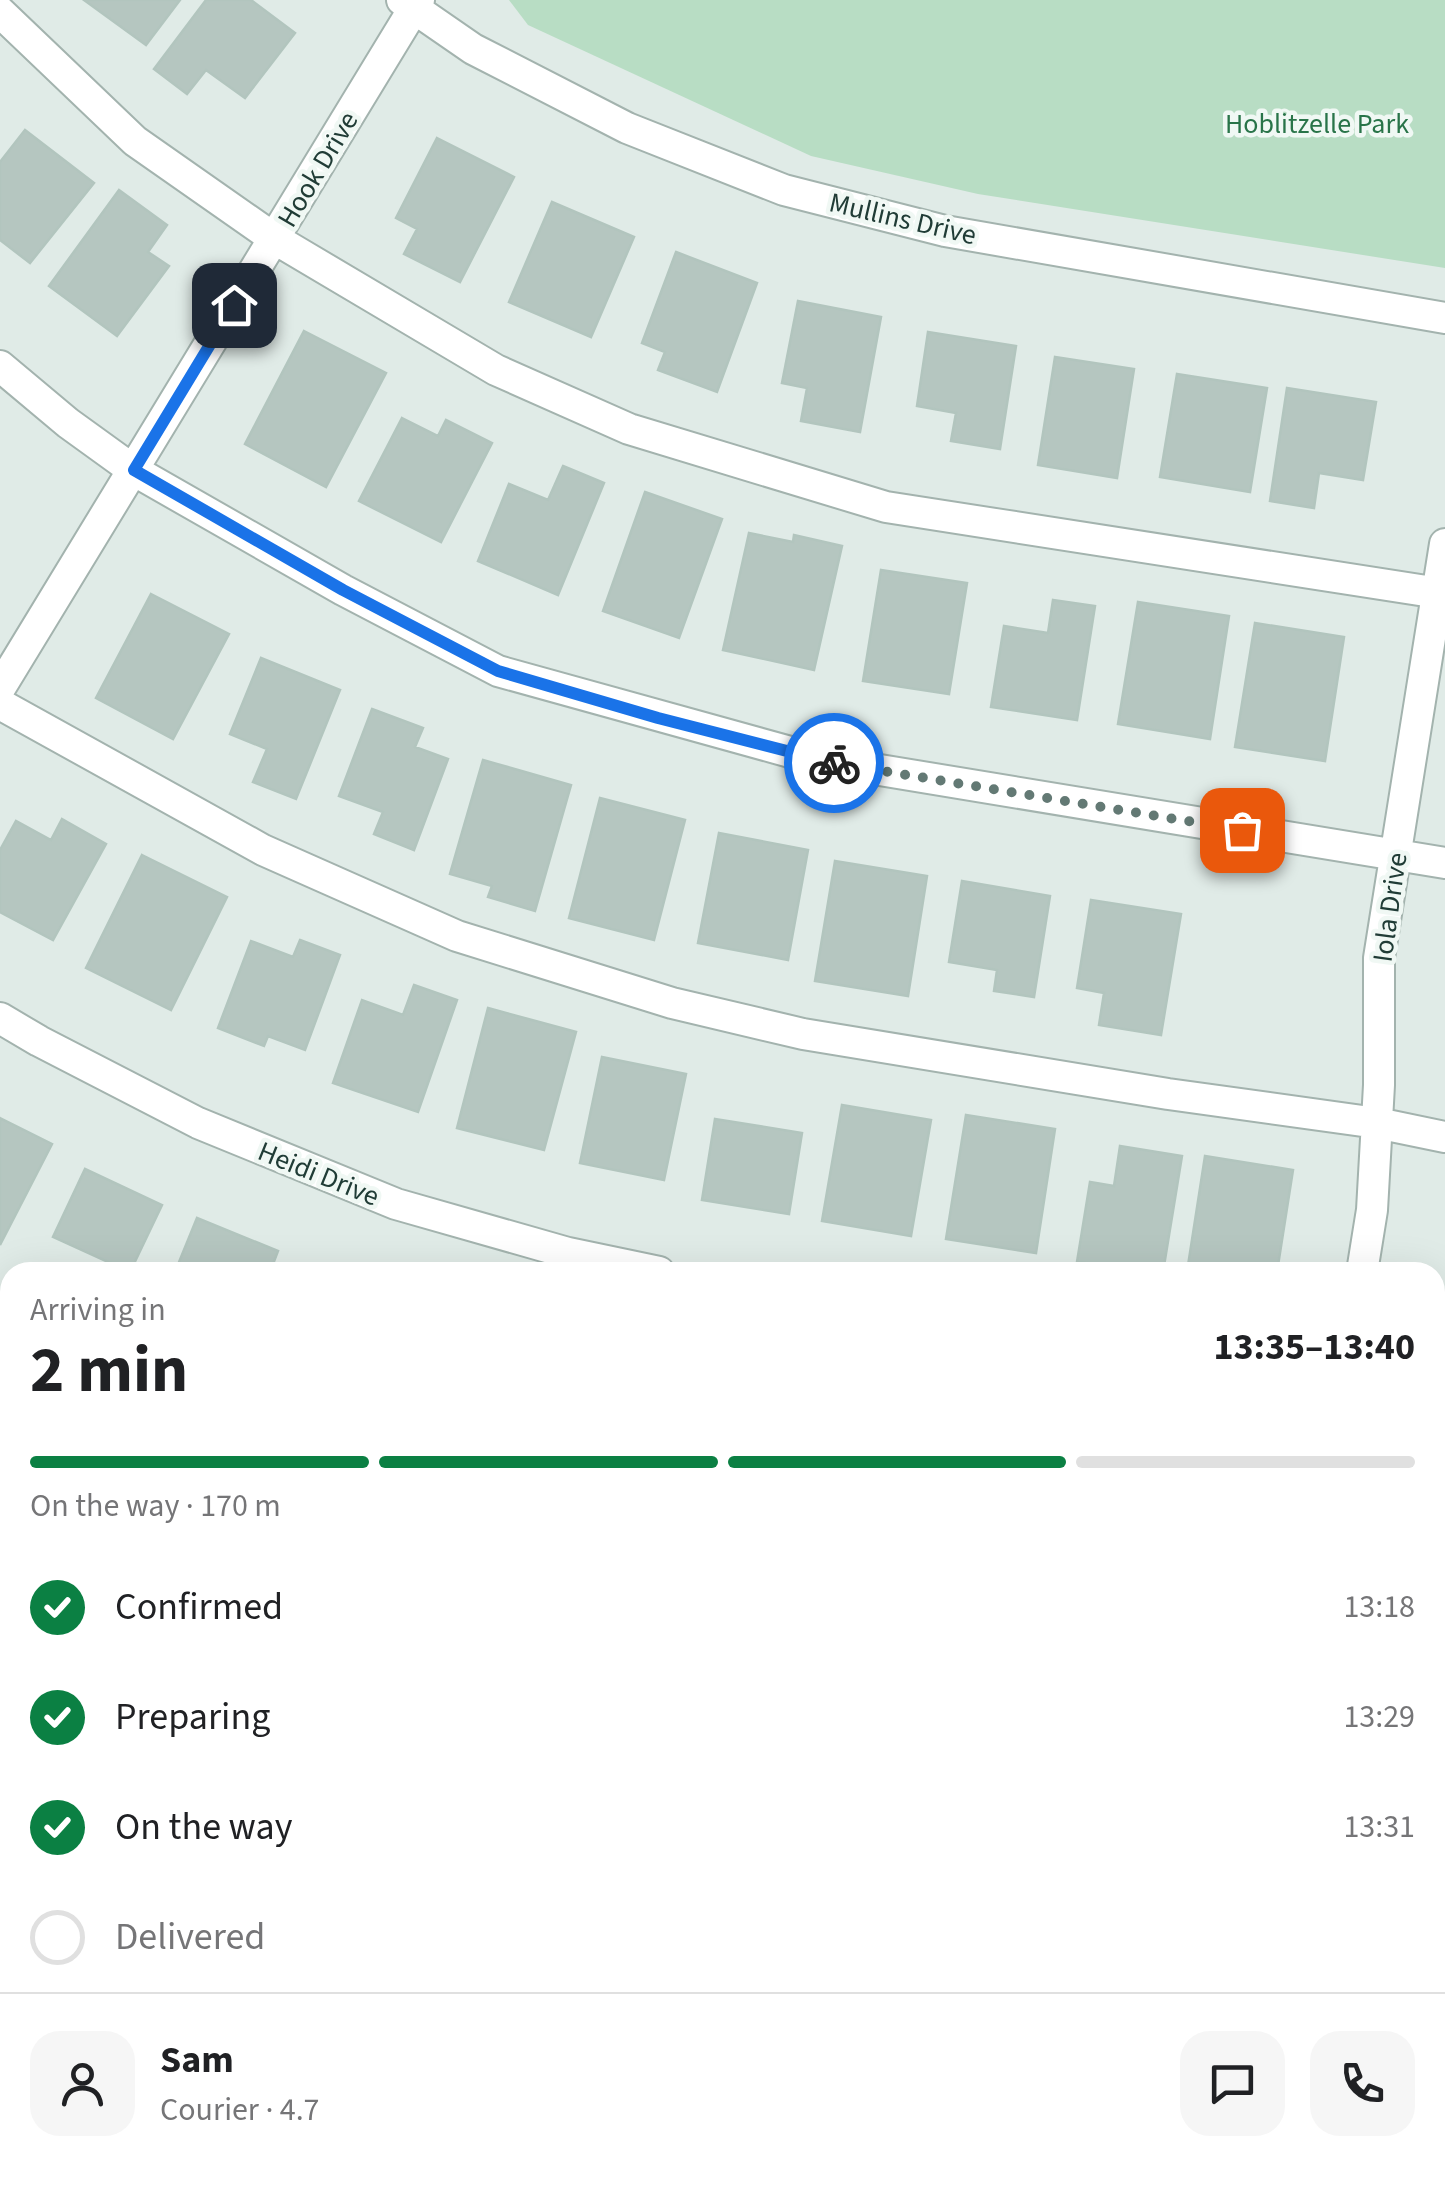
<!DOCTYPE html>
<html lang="en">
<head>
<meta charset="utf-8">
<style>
  body { margin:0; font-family:"Source Sans 3",sans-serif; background:#f6f6f6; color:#202124; height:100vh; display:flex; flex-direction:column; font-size:38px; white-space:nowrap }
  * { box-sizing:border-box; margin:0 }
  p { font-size:32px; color:#757577 }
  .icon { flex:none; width:55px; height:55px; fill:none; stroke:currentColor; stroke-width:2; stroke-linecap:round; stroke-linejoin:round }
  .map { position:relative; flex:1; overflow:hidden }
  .sheet { position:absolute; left:0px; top:1262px; width:1445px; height:932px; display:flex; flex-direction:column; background:#fff; border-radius:30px 30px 0 0; box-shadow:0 10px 40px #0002 }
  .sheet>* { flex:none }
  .pin { position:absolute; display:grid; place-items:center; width:85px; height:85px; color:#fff; margin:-42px; border-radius:20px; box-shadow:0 5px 15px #0006 }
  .courier { position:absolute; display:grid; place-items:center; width:100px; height:100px; margin:-50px; border:8px solid #1a73e8; border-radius:50%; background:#fff; color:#222; box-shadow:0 2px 12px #0007 }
  .headline em { font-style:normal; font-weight:700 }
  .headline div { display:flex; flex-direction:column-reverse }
  .headline { display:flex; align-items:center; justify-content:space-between; height:170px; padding:0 30px }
  h1 { font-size:65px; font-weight:700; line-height:75px }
  .bar { display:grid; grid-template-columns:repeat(4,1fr); gap:15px 10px; align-content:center; height:120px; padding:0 30px }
  .bar i { height:12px; border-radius:8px; background:#e0e0e0 }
  .bar .on { background:#0b8043 }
  .bar p { grid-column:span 4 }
  .line { display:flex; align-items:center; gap:25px; padding:0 30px; border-top:2px solid #e0e0e0 }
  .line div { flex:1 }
  .round { display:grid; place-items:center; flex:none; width:105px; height:105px; border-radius:30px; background:#f6f6f6 }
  ol { padding:0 30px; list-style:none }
  li { display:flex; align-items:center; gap:30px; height:110px }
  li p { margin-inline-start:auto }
  li .icon { padding:10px; border-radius:50%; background:#0b8043; color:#fff; stroke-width:4 }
  li:last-child { color:#757577 }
  li i { width:55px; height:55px; border:5px solid #e0e0e0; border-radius:50% }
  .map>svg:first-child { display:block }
  .green { fill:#b8ddc4 }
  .building { fill:#b5c6c0; stroke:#b2c5be; stroke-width:2.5 }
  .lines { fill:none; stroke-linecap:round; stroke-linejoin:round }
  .minor-casing { stroke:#a3b3ae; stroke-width:34 }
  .minor { stroke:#fff; stroke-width:30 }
  .done { stroke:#637974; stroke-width:10; stroke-dasharray:0 18 }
  .route { stroke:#1a73e8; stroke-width:12 }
  .labels { text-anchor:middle; stroke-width:9; stroke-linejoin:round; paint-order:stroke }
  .park-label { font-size:28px; fill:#297449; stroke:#f0f8f4 }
  .street-label { font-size:28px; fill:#203c36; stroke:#f0f8f4 }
</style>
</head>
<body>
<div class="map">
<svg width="1445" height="2194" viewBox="0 0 1445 2194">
  <rect width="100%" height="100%" fill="#e0ebe7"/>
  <path class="green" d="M509,0H1445V268L978,194L811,156L528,25Z"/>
  <path class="building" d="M84,0H180L146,45Z
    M206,0H251L295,33L245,98L206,70L187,94L154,69Z
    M25,130L94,183L30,263L0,240V162Z
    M437,138L514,177L460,282L404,254L417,229L396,218Z
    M119,190L167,225L148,252L169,266L117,336L49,286Z
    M552,202L634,237L591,337L509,302Z
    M676,252L757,283L717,392L658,370L665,352L642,343Z
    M798,301L881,317L860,432L801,421L807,388L782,383Z
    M304,331L386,373L326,487L245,444Z
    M928,332L1016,346L1000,449L951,441L956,413L917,406Z
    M1055,357L1134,369L1117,478L1038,465Z
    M1177,374L1267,388L1250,492L1160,477Z
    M1287,388L1376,402L1363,480L1319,473L1314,508L1270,501Z
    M402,418L438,436L446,420L492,443L441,542L359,501Z
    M563,466L604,483L558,595L478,561L509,484L548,500Z
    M645,492L722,519L679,638L603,611Z
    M749,533L793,542L794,535L842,546L814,670L723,650Z
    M881,570L967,583L949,694L863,681Z
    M151,594L229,634L173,739L96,698Z
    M1053,600L1095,606L1077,720L991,707L1004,626L1048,633Z
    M1138,602L1229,616L1210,739L1118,724Z
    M1255,623L1344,637L1325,761L1235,747Z
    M261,658L340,690L296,799L253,782L267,749L230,734Z
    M372,709L423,728L415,747L448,759L414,850L374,834L383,812L339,796Z
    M483,760L571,785L535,911L488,897L492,886L450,874Z
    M600,798L685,820L654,940L569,918Z
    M62,819L106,844L53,940L0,912V850L16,821L51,840Z
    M719,833L808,850L788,960L698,943Z
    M142,855L227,897L171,1010L86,968Z
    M835,861L927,876L908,996L815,981Z
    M962,881L1050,896L1034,997L994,991L997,970L949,962Z
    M1091,900L1181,914L1161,1035L1099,1025L1104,993L1077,988Z
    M300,940L340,955L305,1050L268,1036L264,1046L218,1028L251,941L293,957Z
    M414,985L457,1000L418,1112L333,1083L362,1000L403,1015Z
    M488,1008L576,1032L544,1150L457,1128Z
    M602,1057L686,1074L664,1180L580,1163Z
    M842,1105L931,1120L911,1236L822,1221Z
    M966,1115L1055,1129L1036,1253L946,1239Z
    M0,1118L52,1144L0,1245Z
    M715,1119L802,1133L789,1214L702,1200Z
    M1120,1146L1182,1156L1163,1272L1077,1262L1090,1182L1114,1186Z
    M1205,1156L1293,1170L1277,1272H1187Z
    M85,1169L162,1205L130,1272L53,1237Z
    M197,1218L278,1251L270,1272H175Z
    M1445,1329V1394L1435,1392Z
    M0,1386L10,1390V1413L0,1436Z
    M1435,1428L1445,1430V1526L1435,1524Z
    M1435,1550L1445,1551V1643L1435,1642Z
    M1435,1694L1445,1696V1770L1435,1768Z
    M0,1725L10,1730V1834L0,1830Z
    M1435,1815L1445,1816V1889L1435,1887Z
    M0,2009L10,2013V2074L3,2092L0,2091Z
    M319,2185H407L406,2194H318Z
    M444,2185H534L532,2194H443Z
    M570,2185H655L653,2194H568Z
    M1320,2185H1371L1411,2191V2194H1318Z"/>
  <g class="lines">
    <defs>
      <path id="minor" d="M402,0L473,49L627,128L784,190L945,231L1445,318
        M0,12L135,141L275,239L496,370L629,429L886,507L1445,594
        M0,366L68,423L133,470L343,590L498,671L819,760L1445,863
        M0,688L419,0
        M0,704L263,850L457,936L672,1003L803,1034L1168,1094L1377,1123L1445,1137
        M0,1018L39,1041L198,1123L396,1204L568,1253L659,1272
        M1362,1272L1372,1210L1379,1085V958L1445,544
        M0,1320L10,1325
        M0,1615L10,1620
        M0,1916L10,1920
        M1214,2194L1216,2185"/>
    </defs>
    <use href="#minor" class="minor-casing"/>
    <use href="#minor" class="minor"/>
  </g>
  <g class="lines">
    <path class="done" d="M834,763L1242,830"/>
    <path class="route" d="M234,305L134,470L343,590L498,671L658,718L834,763"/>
  </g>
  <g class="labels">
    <g class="park-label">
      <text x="1317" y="133">Hoblitzelle Park</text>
    </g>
    <g class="street-label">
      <text transform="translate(317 169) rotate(-59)" y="10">Hook Drive</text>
      <text transform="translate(903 218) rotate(13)" y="10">Mullins Drive</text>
      <text transform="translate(1389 907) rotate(-82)" y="10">Iola Drive</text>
      <text transform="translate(319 1173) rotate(22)" y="10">Heidi Drive</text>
    </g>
  </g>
</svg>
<div class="pin" style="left:1242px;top:830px;background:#ea580c"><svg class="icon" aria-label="bag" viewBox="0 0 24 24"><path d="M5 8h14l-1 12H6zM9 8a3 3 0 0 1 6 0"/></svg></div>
<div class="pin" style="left:234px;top:305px;background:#1f2937"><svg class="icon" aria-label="home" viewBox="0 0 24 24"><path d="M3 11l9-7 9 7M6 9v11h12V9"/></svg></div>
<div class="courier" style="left:834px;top:763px"><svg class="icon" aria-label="bike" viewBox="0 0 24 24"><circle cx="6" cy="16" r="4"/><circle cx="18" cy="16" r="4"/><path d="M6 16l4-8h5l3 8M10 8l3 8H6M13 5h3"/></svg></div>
<section class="sheet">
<div class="headline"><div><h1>2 min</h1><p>Arriving in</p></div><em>13:35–13:40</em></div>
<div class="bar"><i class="on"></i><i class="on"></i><i class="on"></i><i></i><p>On the way · 170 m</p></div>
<ol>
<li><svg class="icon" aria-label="check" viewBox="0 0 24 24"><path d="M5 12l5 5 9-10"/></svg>Confirmed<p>13:18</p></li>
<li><svg class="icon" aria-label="check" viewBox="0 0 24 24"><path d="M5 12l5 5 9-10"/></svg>Preparing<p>13:29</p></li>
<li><svg class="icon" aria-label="check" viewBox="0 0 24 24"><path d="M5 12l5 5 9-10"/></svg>On the way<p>13:31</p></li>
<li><i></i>Delivered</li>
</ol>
<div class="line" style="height:180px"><a class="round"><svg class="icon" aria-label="person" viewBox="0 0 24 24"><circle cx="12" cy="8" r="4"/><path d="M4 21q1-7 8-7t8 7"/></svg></a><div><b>Sam</b><p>Courier · 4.7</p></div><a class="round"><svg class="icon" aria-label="chat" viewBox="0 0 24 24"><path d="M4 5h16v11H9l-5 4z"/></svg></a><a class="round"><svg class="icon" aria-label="phone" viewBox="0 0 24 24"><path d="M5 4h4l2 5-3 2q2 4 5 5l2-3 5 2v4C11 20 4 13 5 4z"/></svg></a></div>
</section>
</div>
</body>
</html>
